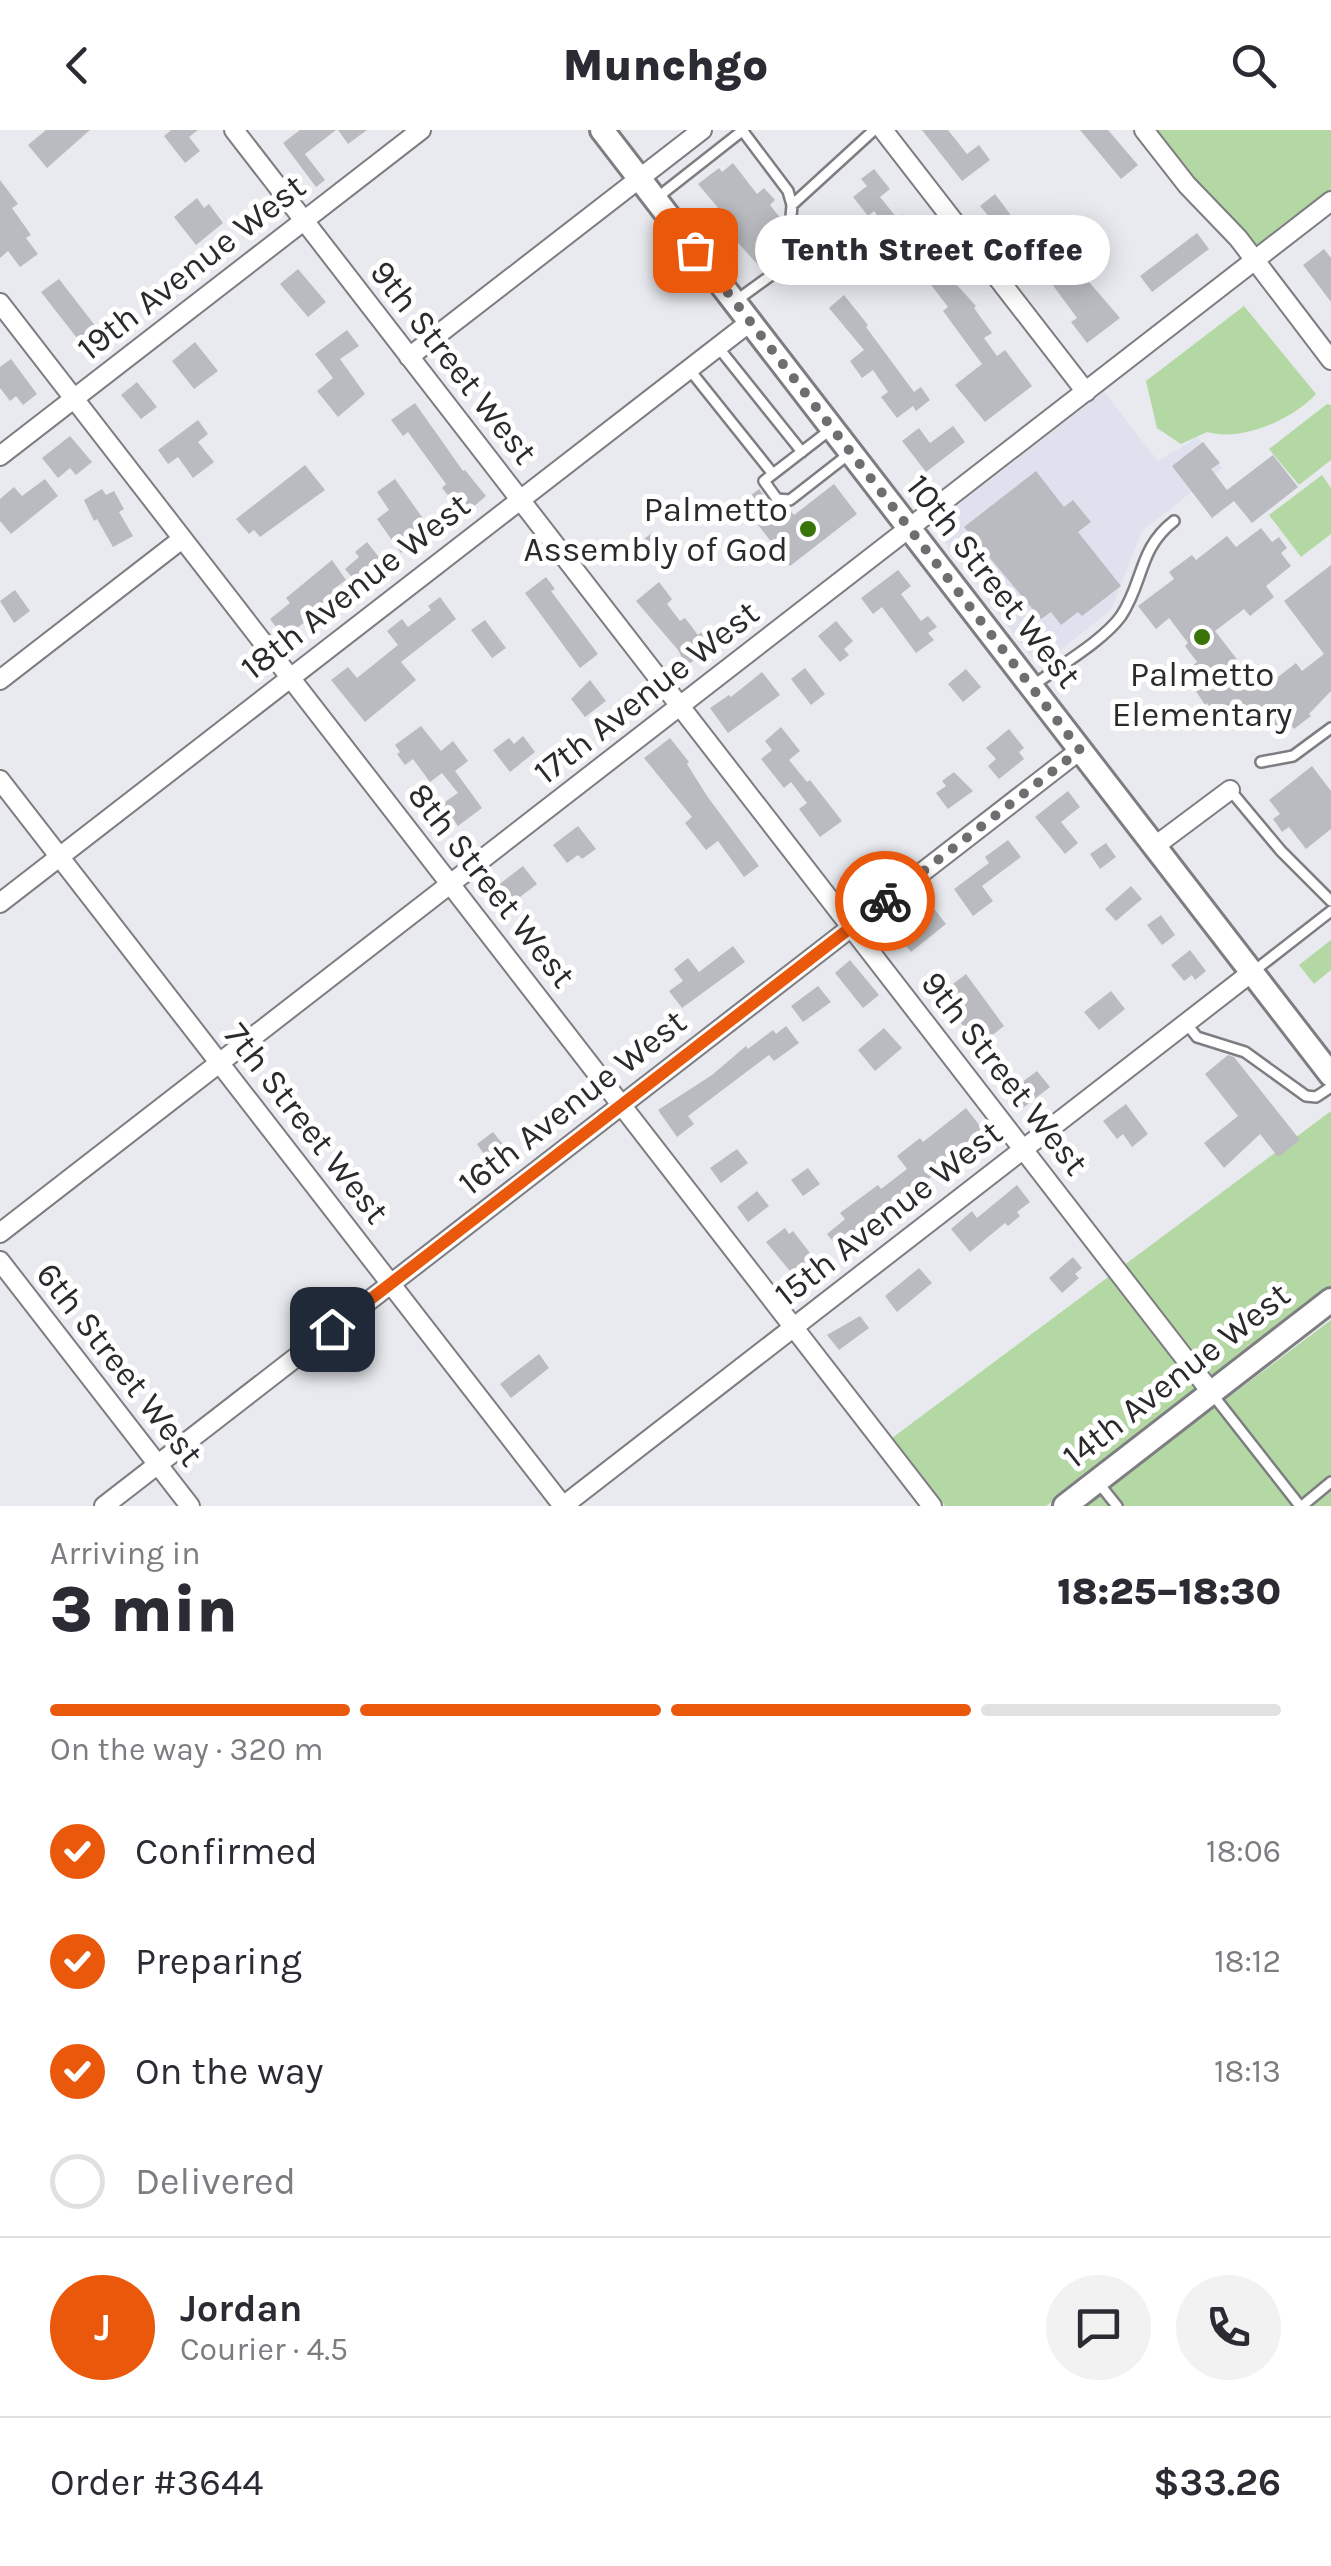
<!DOCTYPE html>
<html lang="en">
<head>
<meta charset="utf-8">
<style>
  body { margin:0; font-family:Karla,sans-serif; background:#f2f2f3; color:#2b2b33; height:100vh; display:flex; flex-direction:column; font-size:38px; white-space:nowrap }
  * { box-sizing:border-box; margin:0 }
  p { font-size:32px; color:#7c7c81 }
  .icon { flex:none; width:55px; height:55px; fill:none; stroke:currentColor; stroke-width:2; stroke-linecap:round; stroke-linejoin:round }
  .map { position:relative; height:1376px; overflow:hidden }
  .panel { display:flex; flex-direction:column; background:#fff; flex:1 }
  .panel>* { flex:none }
  .pin { position:absolute; display:grid; place-items:center; width:85px; height:85px; color:#fff; margin:-42px; border-radius:20px; box-shadow:0 5px 15px #0006 }
  .courier { position:absolute; display:grid; place-items:center; width:100px; height:100px; margin:-50px; border:8px solid #ea580c; border-radius:50%; background:#fff; color:#222; box-shadow:0 2px 12px #0007 }
  .bubble { position:absolute; height:70px; border-radius:35px; background:#fff; box-shadow:0 5px 25px #0003; font-size:32px; font-weight:800; line-height:70px; text-align:center }
  .head em { font-style:normal; font-weight:800 }
  .head div { display:flex; flex-direction:column-reverse }
  .head { display:flex; align-items:center; justify-content:space-between; height:170px; padding:0 50px }
  h1 { font-size:65px; font-weight:800; line-height:75px }
  .bar { display:grid; grid-template-columns:repeat(4,1fr); gap:15px 10px; align-content:center; height:120px; padding:0 50px }
  .bar i { height:12px; border-radius:8px; background:#e1e1e2 }
  .bar .current { background:#ea580c }
  .bar p { grid-column:span 4 }
  .line { display:flex; align-items:center; gap:25px; padding:0 50px; border-top:2px solid #e1e1e2 }
  .line div { flex:1 }
  .round { display:grid; place-items:center; flex:none; width:105px; height:105px; border-radius:52px; background:#f2f2f3 }
  ol { padding:0 50px; list-style:none }
  li { display:flex; align-items:center; gap:30px; height:110px }
  li p { margin-inline-start:auto }
  li .icon { padding:10px; border-radius:50%; background:#ea580c; color:#fff; stroke-width:4 }
  li:last-child { color:#7c7c81 }
  li i { width:55px; height:55px; border:5px solid #e1e1e2; border-radius:50% }
  header { display:flex; justify-content:space-between; align-items:center; height:130px; padding:0 50px; background:#fff; font-size:45px; font-weight:800 }
  .map>svg:first-child { display:block }
  .built { fill:#dfe1ee }
  .green { fill:#b4d8a3 }
  .building { fill:#babbc0 }
  .lines { fill:none; stroke-linecap:round; stroke-linejoin:round }
  .service-casing { stroke:#7d7d82; stroke-width:14 }
  .minor-casing { stroke:#7d7d82; stroke-width:22 }
  .tertiary-casing { stroke:#7d7d82; stroke-width:28 }
  .service { stroke:#fff; stroke-width:9 }
  .minor { stroke:#fff; stroke-width:18 }
  .tertiary { stroke:#fff; stroke-width:22 }
  .done { stroke:#6e6e71; stroke-width:10; stroke-dasharray:0 18 }
  .route { stroke:#ea580c; stroke-width:12 }
  .poi-dot { fill:#387408; stroke:#fff; stroke-width:4 }
  .labels { text-anchor:middle; stroke-width:10; stroke-linejoin:round; paint-order:stroke }
  .street-label { font-size:35px; fill:#2b2b2d; stroke:#fff }
  .poi-label { font-size:35px; fill:#2b2b2d; stroke:#fff; text-anchor:end }
</style>
</head>
<body>
<header><svg class="icon" aria-label="back" viewBox="0 0 24 24"><path d="M15 5l-7 7 7 7"/></svg>Munchgo<svg class="icon" aria-label="search" viewBox="0 0 24 24"><circle cx="10" cy="10" r="6"/><path d="M15 15l6 6"/></svg></header>
<div class="map">
<svg width="1331" height="1376" viewBox="0 0 1331 1376">
  <rect width="100%" height="100%" fill="#e9eaef"/>
  <path class="built" d="M1104,262L1158,331L1198,307L1222,338L1142,401L1111,480L1039,537L932,395Z"/>
  <path class="green" d="M1155,0H1331V62L1257,119L1193,50Z
    M1244,176L1316,264C1292,290 1241,312 1207,302L1181,314L1157,298L1146,251Z
    M1327,274L1331,275V330L1299,355L1269,319Z
    M1322,345L1331,358V404L1301,427L1269,385Z
    M1331,810V840L1314,854L1299,835Z
    M1331,981V1159L1046,1376H945L892,1308Z
    M1331,1190V1376H1085Z"/>
  <path class="building" d="M46,0H90L47,38L28,15Z
    M171,0H198L189,7L200,21L185,33L164,6Z
    M300,0H336L305,24L325,50L316,57L283,13Z
    M338,0H367L348,14Z
    M922,0H948L967,24L979,15L990,30L962,51Z
    M1080,0H1108L1138,35L1121,49Z
    M733,33L757,64L764,58L775,70L770,75L781,89L774,95L785,114L758,135L732,106L735,98L698,54L719,38L722,42Z
    M874,39L890,59L880,67L897,88L902,84L930,121L928,123L976,176L974,178L992,203L984,208L997,226L1005,220L1032,256L985,292L955,255L982,234L979,230L943,181L948,177L874,81L868,86L853,67L867,56L861,49Z
    M0,50L18,74L12,78L31,105L26,108L38,124L20,137L8,121L0,128Z
    M995,64L1016,92L1025,86L1051,122L1057,118L1079,148L1083,145L1120,188L1087,213L1071,192L1077,188L1049,150L1045,154L980,76Z
    M197,68L204,78L209,74L223,93L196,115L174,87Z
    M1197,103L1209,119L1152,162L1140,146Z
    M1324,119L1331,128V172L1303,135Z
    M298,139L326,172L308,187L280,154Z
    M59,149L97,198L80,212L41,162Z
    M844,165L868,195L866,197L914,262L921,257L930,270L916,281L913,276L897,288L881,267L888,262L873,240L862,248L850,231L864,220L829,178Z
    M347,200L359,216L340,229L365,264L338,287L317,261L333,248L315,224Z
    M195,212L218,241L194,259L172,231Z
    M11,229L37,264L23,275L16,266L10,271L0,258V237Z
    M137,252L157,277L141,289L121,265Z
    M415,273L463,341L465,340L486,366L464,385L442,358L446,354L408,302L403,306L391,290Z
    M198,290L208,304L198,312L214,332L193,348L178,327L168,334L158,320Z
    M953,296L965,312L926,342L902,311L919,298L930,313Z
    M70,306L92,332L76,345L70,338L58,348L42,328Z
    M1203,312L1220,333L1211,339L1227,360L1273,325L1298,357L1252,393L1234,371L1212,388L1172,336Z
    M305,335L325,360L260,407L254,400L249,404L236,389Z
    M1036,341L1064,377L1073,370L1091,392L1078,402L1121,456L1082,486L1078,482L1061,495L1051,482L1041,489L964,397Z
    M45,349L58,366L11,404L0,391V369L14,357L22,366Z
    M395,349L432,401L401,423L377,389L389,380L377,362Z
    M834,354L857,384L790,436L741,373L759,359L777,382L788,378L794,385Z
    M102,359L106,365L114,361L124,379L119,382L133,406L113,417L97,389L94,391L84,370Z
    M1261,398L1272,412L1279,407L1287,418L1281,423L1291,436L1266,456L1274,467L1250,486L1244,479L1215,501L1261,560L1296,533L1302,541L1324,524L1284,471L1331,435V561L1309,584L1311,586L1294,599L1291,595L1277,607L1256,583L1252,586L1248,580L1234,590L1224,577L1215,584L1207,573L1205,575L1184,543L1197,532L1185,516L1188,513L1169,488L1156,499L1138,476L1174,449L1169,442L1192,425L1196,430L1227,406L1236,417Z
    M653,402L669,422L656,433L639,413Z
    M367,412L385,435L359,456L345,439L359,427L355,422Z
    M332,430L346,450L332,460L340,472L326,482L323,478L284,508L270,489L290,473L286,468Z
    M898,440L911,456L901,464L921,491L928,486L937,497L928,503L934,510L916,523L882,477L873,484L861,468Z
    M546,447L555,459L551,461L598,524L580,538L525,463Z
    M659,452L672,469L667,474L680,491L685,488L698,505L704,500L715,515L686,536L678,520L636,471Z
    M15,460L30,481L14,493L0,471Z
    M440,467L456,489L401,532L416,550L365,592L331,550L348,537L357,548L398,515L387,501L402,489L408,497L431,480L428,476Z
    M485,490L506,518L492,528L471,500Z
    M836,491L853,511L844,519L849,525L840,532L818,506Z
    M805,538L825,564L811,575L791,549Z
    M966,539L981,557L963,572L948,554Z
    M762,542L780,565L728,603L710,578L729,565L731,567Z
    M590,550L606,571L585,587L571,569Z
    M421,596L441,621L453,611L468,631L455,641L482,678L458,696L442,674L458,663L442,643L430,652L413,629L405,635L397,624L400,622L395,615Z
    M781,597L800,621L789,630L807,652L810,650L842,691L820,707L799,679L807,673L791,652L784,658L761,629L772,620L765,611Z
    M1009,599L1024,618L1019,622L1024,629L999,649L988,636L996,629L986,618Z
    M523,606L535,622L510,642L493,620L509,608L514,614Z
    M670,608L689,632L687,634L707,666L759,736L744,747L718,711L706,720L685,693L692,687L644,628Z
    M1312,636L1331,661V699L1306,719L1289,697L1282,702L1273,689L1280,684L1269,670Z
    M954,642L973,661L948,679L936,663L946,656L942,651Z
    M1068,661L1080,677L1061,692L1078,713L1065,724L1035,687Z
    M578,696L596,719L582,729L578,725L567,733L553,715Z
    M1008,710L1021,727L982,756L993,771L973,786L954,759L989,733L985,727Z
    M1106,713L1116,727L1100,739L1090,724Z
    M523,736L537,754L507,777L493,759Z
    M1131,756L1142,769L1116,791L1105,779Z
    M928,771L946,794L911,822L893,800Z
    M1161,785L1175,805L1162,815L1147,795Z
    M733,816L745,832L682,878L669,861L683,851L674,839L688,828L699,842Z
    M1190,820L1206,841L1195,850L1192,845L1184,851L1171,835Z
    M850,830L879,865L863,878L835,843Z
    M966,844L1004,896L977,917L941,863Z
    M818,856L831,872L803,892L791,876Z
    M1111,861L1125,879L1099,900L1084,882Z
    M786,896L799,913L774,931L769,925L688,986L694,994L677,1007L658,980L712,945L746,916L748,919L773,900L776,904Z
    M884,898L902,918L875,941L858,920Z
    M1228,925L1234,927L1300,1010L1278,1027L1260,1004L1224,1038L1204,1013L1238,986L1205,944Z
    M1037,941L1050,957L1023,978L1010,961Z
    M1126,974L1148,1004L1132,1017L1123,1004L1117,1009L1103,991Z
    M966,978L987,1005L907,1065L909,1068L841,1121L827,1104L845,1089L840,1083L878,1055L881,1059L907,1039L897,1026L920,1008L923,1012Z
    M493,1002L509,1022L492,1036L477,1014Z
    M737,1019L748,1033L721,1053L710,1038Z
    M808,1038L820,1054L803,1066L791,1050Z
    M1017,1055L1030,1072L1017,1082L1020,1086L1008,1096L1005,1093L970,1122L951,1099L972,1081L977,1088Z
    M757,1061L769,1076L748,1092L737,1077Z
    M785,1098L789,1104L793,1101L824,1141L803,1157L766,1112Z
    M1073,1127L1082,1138L1075,1144L1079,1148L1062,1163L1049,1148Z
    M919,1138L932,1153L897,1182L885,1166Z
    M860,1186L869,1198L839,1220L827,1205Z
    M539,1224L549,1238L511,1268L500,1254Z"/>
  <g class="lines">
    <defs>
      <path id="service" d="M658,67L742,1
        M792,75L874,0
        M737,170L788,133L794,120L790,99L792,75L788,61L742,0
        M718,217L802,322
        M689,239L773,344
        M830,300L764,351L777,369L790,370L849,324
        M1034,555C1059,536 1103,511 1121,486C1144,452 1138,419 1174,391
        M1261,632L1293,626L1331,598
        M1230,660L1281,721L1331,771
        M1254,841L1331,781
        M1186,893L1197,907L1245,922L1306,966L1316,967L1331,957
        M1213,1265L1300,1376
        M1097,1351L1117,1376
        M1302,1376L1331,1352"/>
      <path id="minor" d="M234,0L1211,1262
        M883,0L1086,262
        M1144,0L1187,55L1238,108L1331,230
        M0,173L932,1376
        M409,227L702,0
        M0,326L421,0
        M0,550L182,409
        M0,650L563,1376
        M1155,716L1230,660
        M0,773L750,192
        M0,1103L1331,71
        M0,1131L190,1376
        M104,1376L1080,620
        M563,1376L1252,842"/>
      <path id="tertiary" d="M602,0L1331,945
        M1065,1376L1331,1170"/>
    </defs>
    <use href="#service" class="service-casing"/>
    <use href="#minor" class="minor-casing"/>
    <use href="#tertiary" class="tertiary-casing"/>
    <use href="#service" class="service"/>
    <use href="#minor" class="minor"/>
    <use href="#tertiary" class="tertiary"/>
  </g>
  <g class="lines">
    <path class="done" d="M695,120L1080,620L885,771"/>
    <path class="route" d="M332,1199L885,771"/>
  </g>
  <g class="poi-dot">
    <circle cx="808" cy="399" r="10"/>
    <circle cx="1202" cy="507" r="10"/>
  </g>
  <g class="labels">
    <g class="street-label">
      <text transform="translate(191 137) rotate(-38)" y="12">19th Avenue West</text>
      <text transform="translate(454 232) rotate(52)" y="12">9th Street West</text>
      <text transform="translate(994 451) rotate(52)" y="12">10th Street West</text>
      <text transform="translate(355 456) rotate(-38)" y="12">18th Avenue West</text>
      <text transform="translate(646 562) rotate(-38)" y="12">17th Avenue West</text>
      <text transform="translate(492 755) rotate(52)" y="12">8th Street West</text>
      <text transform="translate(1005 943) rotate(52)" y="12">9th Street West</text>
      <text transform="translate(572 972) rotate(-38)" y="12">16th Avenue West</text>
      <text transform="translate(307 993) rotate(52)" y="12">7th Street West</text>
      <text transform="translate(888 1083) rotate(-38)" y="12">15th Avenue West</text>
      <text transform="translate(120 1234) rotate(52)" y="12">6th Street West</text>
      <text transform="translate(1176 1245) rotate(-38)" y="12">14th Avenue West</text>
    </g>
    <g class="poi-label">
      <text x="788" y="391">Palmetto<tspan x="788" dy="40">Assembly of God</tspan></text>
      <text x="1202" y="556" text-anchor="middle">Palmetto<tspan x="1202" dy="40">Elementary</tspan></text>
    </g>
  </g>
</svg>
<div class="pin" style="left:695px;top:120px;background:#ea580c"><svg class="icon" aria-label="bag" viewBox="0 0 24 24"><path d="M5 8h14l-1 12H6zM9 8a3 3 0 0 1 6 0"/></svg></div>
<div class="pin" style="left:332px;top:1199px;background:#1f2937"><svg class="icon" aria-label="home" viewBox="0 0 24 24"><path d="M3 11l9-7 9 7M6 9v11h12V9"/></svg></div>
<div class="courier" style="left:885px;top:771px"><svg class="icon" aria-label="bike" viewBox="0 0 24 24"><circle cx="6" cy="16" r="4"/><circle cx="18" cy="16" r="4"/><path d="M6 16l4-8h5l3 8M10 8l3 8H6M13 5h3"/></svg></div>
<div class="bubble" style="left:755px;top:85px;width:355px">Tenth Street Coffee</div>
</div>
<section class="panel">
<div class="head"><div><h1>3 min</h1><p>Arriving in</p></div><em>18:25–18:30</em></div>
<div class="bar"><i class="current"></i><i class="current"></i><i class="current"></i><i></i><p>On the way · 320 m</p></div>
<ol>
<li><svg class="icon" aria-label="check" viewBox="0 0 24 24"><path d="M5 12l5 5 9-10"/></svg>Confirmed<p>18:06</p></li>
<li><svg class="icon" aria-label="check" viewBox="0 0 24 24"><path d="M5 12l5 5 9-10"/></svg>Preparing<p>18:12</p></li>
<li><svg class="icon" aria-label="check" viewBox="0 0 24 24"><path d="M5 12l5 5 9-10"/></svg>On the way<p>18:13</p></li>
<li><i></i>Delivered</li>
</ol>
<div class="line" style="height:180px"><b class="round" style="background:#ea580c;color:#fff">J</b><div><b>Jordan</b><p>Courier · 4.5</p></div><a class="round"><svg class="icon" aria-label="chat" viewBox="0 0 24 24"><path d="M4 5h16v11H9l-5 4z"/></svg></a><a class="round"><svg class="icon" aria-label="phone" viewBox="0 0 24 24"><path d="M5 4h4l2 5-3 2q2 4 5 5l2-3 5 2v4C11 20 4 13 5 4z"/></svg></a></div>
<div class="line" style="height:130px"><div>Order #3644</div><b>$33.26</b></div>
</section>
</body>
</html>
